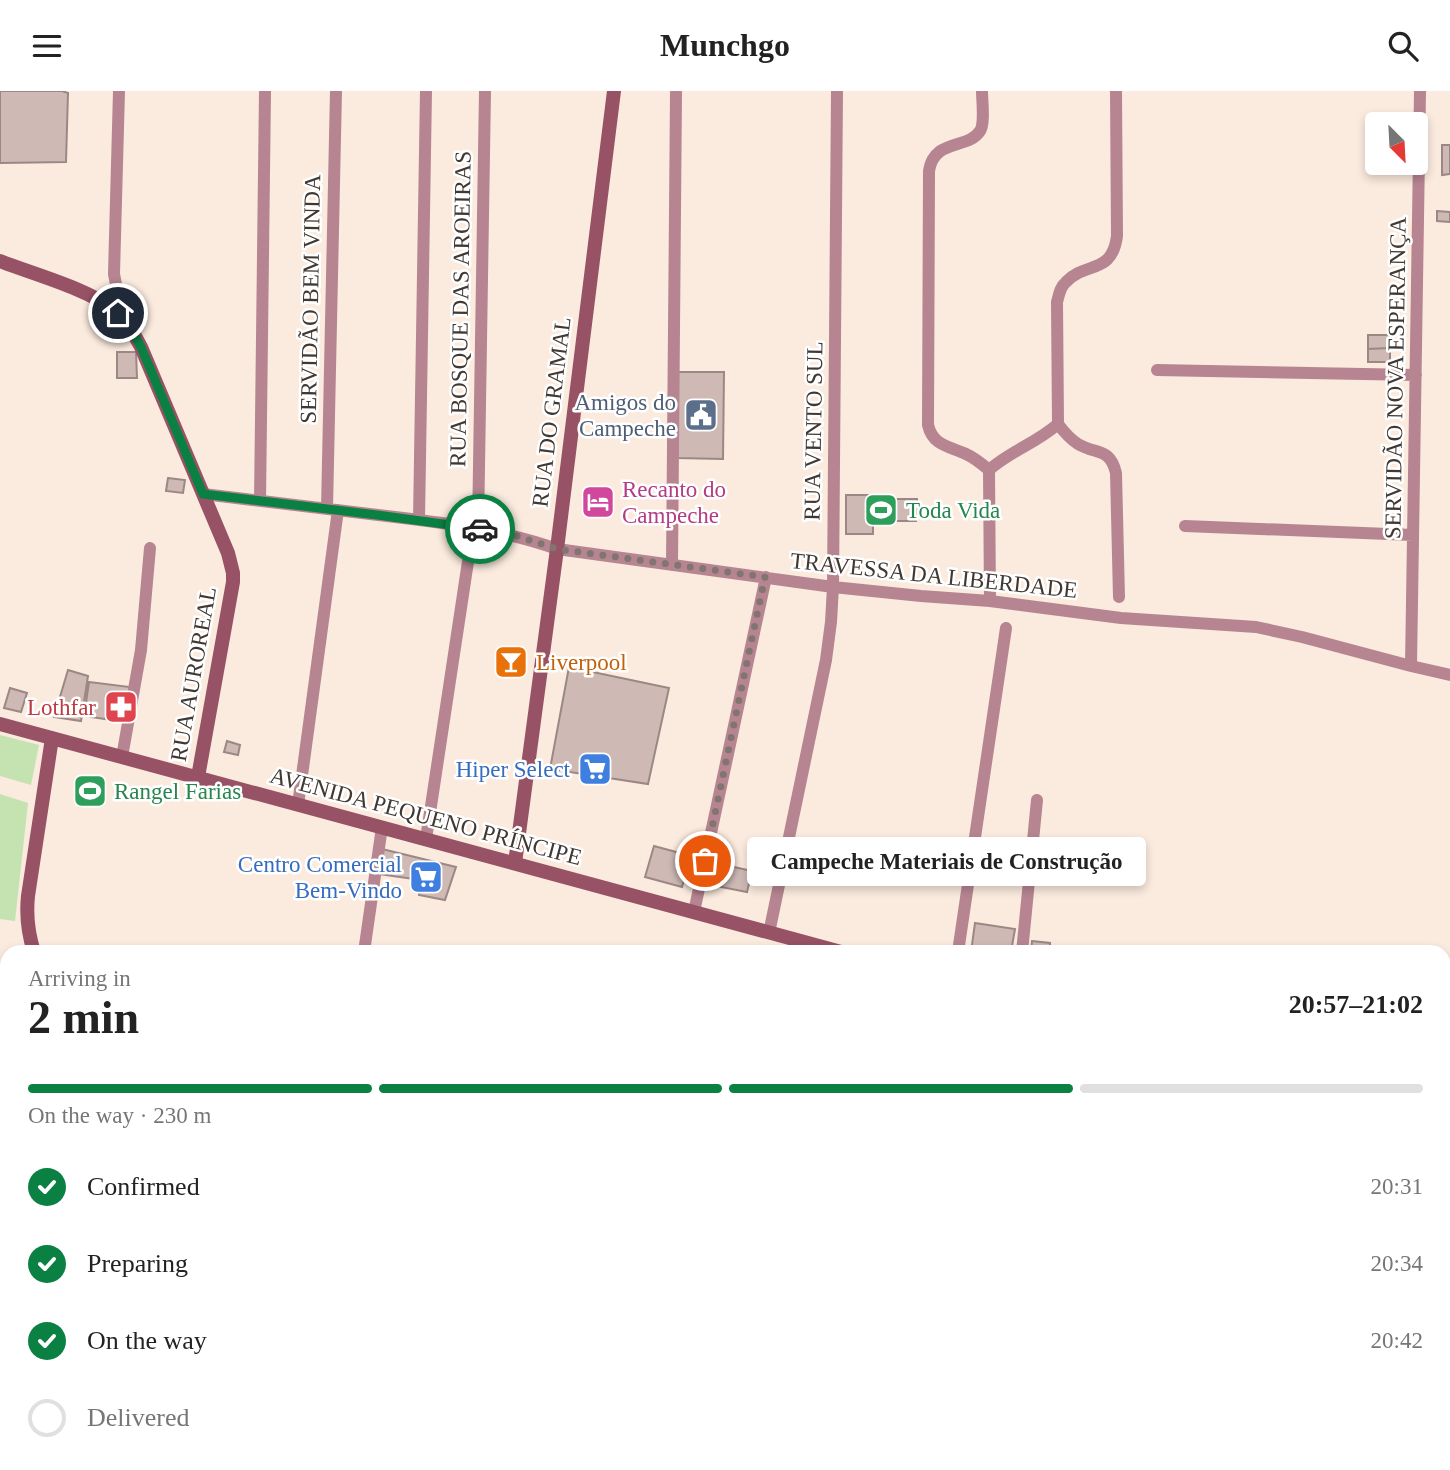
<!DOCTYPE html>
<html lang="en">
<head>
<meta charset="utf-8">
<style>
  body { margin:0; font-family:"Times New Roman",serif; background:#f6f6f6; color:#222; height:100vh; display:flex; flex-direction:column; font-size:26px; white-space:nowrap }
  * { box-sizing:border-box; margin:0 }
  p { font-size:23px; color:#767676 }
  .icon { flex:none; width:38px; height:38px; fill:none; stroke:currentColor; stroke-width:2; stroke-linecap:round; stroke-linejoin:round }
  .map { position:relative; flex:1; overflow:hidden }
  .drawer { position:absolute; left:0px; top:854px; width:1451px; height:525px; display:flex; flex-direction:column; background:#fff; border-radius:21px 21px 0 0; box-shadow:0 4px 10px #0003 }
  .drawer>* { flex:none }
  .needle { width:46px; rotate:156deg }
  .fabs { position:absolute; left:1365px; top:21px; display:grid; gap:14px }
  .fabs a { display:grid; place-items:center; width:63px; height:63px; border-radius:7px; background:#fff; box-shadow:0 4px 10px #0003; font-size:35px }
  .pin { position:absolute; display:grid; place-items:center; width:60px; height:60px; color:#fff; margin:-30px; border:4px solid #fff; border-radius:50%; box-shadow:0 2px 7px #0007 }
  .courier { position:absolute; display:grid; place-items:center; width:70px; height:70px; margin:-35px; border:5px solid #0b8043; border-radius:50%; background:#fff; color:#222; box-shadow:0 2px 9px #0007 }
  .bubble { position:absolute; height:49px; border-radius:7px; background:#fff; box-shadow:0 4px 10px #0003; font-size:23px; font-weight:800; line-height:49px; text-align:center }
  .headline em { font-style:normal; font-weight:800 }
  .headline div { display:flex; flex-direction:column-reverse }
  .headline { display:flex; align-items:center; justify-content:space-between; height:119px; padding:0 28px }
  h1 { font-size:46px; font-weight:800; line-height:52px }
  .bar { display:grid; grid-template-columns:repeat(4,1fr); gap:10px 7px; align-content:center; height:84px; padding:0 28px }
  .bar i { height:9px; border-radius:5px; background:#e0e0e0 }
  .bar .current { background:#0b8043 }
  .bar p { grid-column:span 4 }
  ol { padding:0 28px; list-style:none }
  li { display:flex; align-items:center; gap:21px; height:77px }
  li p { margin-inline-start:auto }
  li .icon { padding:7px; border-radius:50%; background:#0b8043; color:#fff; stroke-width:4 }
  li:last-child { color:#767676 }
  li i { width:38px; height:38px; border:4px solid #e0e0e0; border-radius:50% }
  header { display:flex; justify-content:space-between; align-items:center; height:91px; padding:0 28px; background:#fff; font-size:32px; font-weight:800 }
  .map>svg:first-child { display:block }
  .green { fill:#c5e2b1 }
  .building { fill:#ceb9b5; stroke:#9b8884; stroke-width:2 }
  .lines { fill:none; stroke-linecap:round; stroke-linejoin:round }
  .pedestrian { stroke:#b68591; stroke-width:9 }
  .minor { stroke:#b68591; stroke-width:12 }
  .secondary { stroke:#975265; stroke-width:14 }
  .done { stroke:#81766f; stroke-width:7; stroke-dasharray:0 12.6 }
  .route { stroke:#0b8043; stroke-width:9 }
  .labels { text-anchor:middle; stroke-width:5; stroke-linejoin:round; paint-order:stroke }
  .street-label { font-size:23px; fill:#3f3833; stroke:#fff }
  .service-label { font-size:23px; fill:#4e5e75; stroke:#fff; text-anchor:end }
  .hotel-label { font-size:23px; fill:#b23c85; stroke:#fff; text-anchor:start }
  .leisure-label { font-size:23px; fill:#27864d; stroke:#fff; text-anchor:start }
  .food-label { font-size:23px; fill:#c56008; stroke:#fff; text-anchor:start }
  .health-label { font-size:23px; fill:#be3a42; stroke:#fff; text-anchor:end }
  .shop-label { font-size:23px; fill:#366cbe; stroke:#fff; text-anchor:end }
</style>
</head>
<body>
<header><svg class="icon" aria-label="menu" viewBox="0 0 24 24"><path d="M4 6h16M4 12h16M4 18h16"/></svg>Munchgo<svg class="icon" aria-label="search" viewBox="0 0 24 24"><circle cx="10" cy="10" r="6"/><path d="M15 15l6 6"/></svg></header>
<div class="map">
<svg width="1450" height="1379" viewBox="0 0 1450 1379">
  <rect width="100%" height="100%" fill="#fbeade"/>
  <path class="green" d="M0,644L39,654L31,694L0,685Z
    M0,703L28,712L15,830L0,828Z
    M0,928L7,930V1372H9L8,1379H0Z
    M101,1372H860L890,1379H149Z"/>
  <path class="building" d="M0,0H62L68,2L66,71L0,72Z
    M1442,54H1450V83L1442,84Z
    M1437,120L1450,121V131L1437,130Z
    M1368,244H1390V257L1368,258Z
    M1390,257V271H1368V258Z
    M117,261H136L137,287H117Z
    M678,281H724L723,368L677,367Z
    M168,387L185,389L183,402L166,400Z
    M846,404H879L880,408H917L916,430H873V443H846Z
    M569,576L669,597L648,693L550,678Z
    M68,579L88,585L81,630L54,626Z
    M89,591L130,596L125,631L84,625Z
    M10,597L27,602L21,621L4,617Z
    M227,650L240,654L238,664L224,661Z
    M654,755L691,765L682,796L645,786Z
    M382,758L456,776L445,809L419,804L421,789L378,783Z
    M725,774L752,780L747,801L721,796Z
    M975,832L1015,838L1011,861H971Z
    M1032,850L1050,852V861H1031Z"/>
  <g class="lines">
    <path class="pedestrian" d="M506,1372L544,1379
      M823,1379V1377"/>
    <path class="minor" d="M982,0C982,9 985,33 980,40C968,59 934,47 929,80L928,334C933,355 949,355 966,363C975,367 982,373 989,379
      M118,222L119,209L114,183L119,0
      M1157,279L1416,284
      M1058,333C1064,341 1070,348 1078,353C1096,364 1110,356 1116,382L1119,506
      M203,403C267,411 331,418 395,426C450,433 504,439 557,458L833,496L921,505L990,510L1121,527L1256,536L1302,546L1411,575L1450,584
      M260,410L265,0
      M327,417L336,0
      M419,429L426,0
      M1185,435L1413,444
      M478,438L485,0
      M672,474L676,2
      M990,510L989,379C1010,360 1035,353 1058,333L1057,211C1059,204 1060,196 1066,191C1086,170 1112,184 1117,145L1116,0
      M1411,575L1420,0
      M122,666L141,559L150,457
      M298,714L338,419
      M426,748L469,464
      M694,821L766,486
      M769,842L826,569L831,531L833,496L837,0
      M364,861L382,736
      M958,861L1006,537
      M1022,861L1037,709
      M1356,1379L1357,1372"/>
    <path class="secondary" d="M0,170C33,183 89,198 116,220C127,230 134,243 141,256L228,462L233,482V491L198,686
      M0,633L841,861
      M515,772L557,458L614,0
      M34,861C28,842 26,824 28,805L52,647
      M1444,1025L1450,1027
      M26,1379L28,1372"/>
  </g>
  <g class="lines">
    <path class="done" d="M480,438L514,444L557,458L765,486L705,770"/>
    <path class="route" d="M118,222L131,238L141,256L203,403L377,424L480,438"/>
  </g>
  <defs>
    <symbol id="civic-square" viewBox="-11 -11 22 22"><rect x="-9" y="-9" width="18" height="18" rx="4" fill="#5c6f8a" stroke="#fff"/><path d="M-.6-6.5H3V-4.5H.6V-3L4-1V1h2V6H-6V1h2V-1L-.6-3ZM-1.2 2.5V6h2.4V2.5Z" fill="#fff"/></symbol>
    <symbol id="hotel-square" viewBox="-11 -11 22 22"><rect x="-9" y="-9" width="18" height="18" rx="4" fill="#d1479c" stroke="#fff"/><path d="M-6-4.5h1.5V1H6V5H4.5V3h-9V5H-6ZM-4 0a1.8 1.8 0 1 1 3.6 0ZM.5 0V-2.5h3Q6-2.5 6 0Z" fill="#fff"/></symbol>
    <symbol id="stadium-square" viewBox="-11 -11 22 22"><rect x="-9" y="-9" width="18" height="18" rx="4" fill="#2e9e5b" stroke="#fff"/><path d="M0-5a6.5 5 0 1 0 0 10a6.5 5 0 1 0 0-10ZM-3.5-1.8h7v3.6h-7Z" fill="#fff"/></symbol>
    <symbol id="bar-square" viewBox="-11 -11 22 22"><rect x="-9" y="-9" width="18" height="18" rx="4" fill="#e8710a" stroke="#fff"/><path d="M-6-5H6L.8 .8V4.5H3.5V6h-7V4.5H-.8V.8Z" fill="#fff"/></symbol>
    <symbol id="pharmacy-square" viewBox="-11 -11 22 22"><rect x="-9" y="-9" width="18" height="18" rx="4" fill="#e0444e" stroke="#fff"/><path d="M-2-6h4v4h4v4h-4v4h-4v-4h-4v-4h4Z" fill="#fff"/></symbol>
    <symbol id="supermarket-square" viewBox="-11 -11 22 22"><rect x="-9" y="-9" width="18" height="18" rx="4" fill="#3f7fe0" stroke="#fff"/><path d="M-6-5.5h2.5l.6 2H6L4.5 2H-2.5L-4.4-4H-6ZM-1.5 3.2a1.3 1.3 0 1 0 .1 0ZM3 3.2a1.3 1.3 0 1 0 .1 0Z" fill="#fff"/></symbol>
  </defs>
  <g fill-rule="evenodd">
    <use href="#civic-square" x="682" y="305" width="38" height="38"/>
    <use href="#hotel-square" x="579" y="392" width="38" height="38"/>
    <use href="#stadium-square" x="862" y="400" width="38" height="38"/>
    <use href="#bar-square" x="492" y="552" width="38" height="38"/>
    <use href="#pharmacy-square" x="102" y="597" width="38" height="38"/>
    <use href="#supermarket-square" x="576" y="659" width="38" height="38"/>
    <use href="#stadium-square" x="71" y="681" width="38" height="38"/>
    <use href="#supermarket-square" x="407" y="767" width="38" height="38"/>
  </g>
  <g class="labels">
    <g class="street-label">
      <text transform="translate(310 208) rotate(-89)" y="8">SERVIDÃO BEM VINDA</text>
      <text transform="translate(460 218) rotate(-89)" y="8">RUA BOSQUE DAS AROEIRAS</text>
      <text transform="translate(1395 287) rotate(-89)" y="8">SERVIDÃO NOVA ESPERANÇA</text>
      <text transform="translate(551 321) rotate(-83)" y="8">RUA DO GRAMAL</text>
      <text transform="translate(813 340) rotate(-89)" y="8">RUA VENTO SUL</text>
      <text transform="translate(934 484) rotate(6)" y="8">TRAVESSA DA LIBERDADE</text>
      <text transform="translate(193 583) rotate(-80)" y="8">RUA AUROREAL</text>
      <text transform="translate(426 725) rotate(15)" y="8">AVENIDA PEQUENO PRÍNCIPE</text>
    </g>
    <g class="service-label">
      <text x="676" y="319">Amigos do<tspan x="676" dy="26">Campeche</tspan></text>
    </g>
    <g class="hotel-label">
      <text x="622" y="406">Recanto do<tspan x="622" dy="26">Campeche</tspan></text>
    </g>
    <g class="leisure-label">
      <text x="906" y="427">Toda Vida</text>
      <text x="114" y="708">Rangel Farias</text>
    </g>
    <g class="food-label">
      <text x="536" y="579">Liverpool</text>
    </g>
    <g class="health-label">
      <text x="96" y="624">Lothfar</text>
    </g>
    <g class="shop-label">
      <text x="570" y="686">Hiper Select</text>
      <text x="402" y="781">Centro Comercial<tspan x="402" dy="26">Bem-Vindo</tspan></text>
    </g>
  </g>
</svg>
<div class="fabs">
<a><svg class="needle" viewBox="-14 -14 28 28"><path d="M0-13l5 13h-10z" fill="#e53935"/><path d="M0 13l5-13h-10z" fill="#767676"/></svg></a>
</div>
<div class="pin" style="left:705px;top:770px;background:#ea580c"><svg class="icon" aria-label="bag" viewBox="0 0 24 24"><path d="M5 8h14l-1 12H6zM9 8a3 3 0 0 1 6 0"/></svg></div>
<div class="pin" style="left:118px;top:222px;background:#1f2937"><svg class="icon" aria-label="home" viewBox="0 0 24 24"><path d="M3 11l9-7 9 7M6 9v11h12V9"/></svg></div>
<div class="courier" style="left:480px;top:438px"><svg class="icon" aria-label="car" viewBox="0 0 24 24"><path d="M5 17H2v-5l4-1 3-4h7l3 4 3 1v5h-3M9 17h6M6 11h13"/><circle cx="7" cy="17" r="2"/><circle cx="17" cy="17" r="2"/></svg></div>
<div class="bubble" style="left:747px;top:746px;width:399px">Campeche Materiais de Construção</div>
<section class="drawer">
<div class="headline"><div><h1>2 min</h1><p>Arriving in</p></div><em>20:57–21:02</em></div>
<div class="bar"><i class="current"></i><i class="current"></i><i class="current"></i><i></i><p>On the way · 230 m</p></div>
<ol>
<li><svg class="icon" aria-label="check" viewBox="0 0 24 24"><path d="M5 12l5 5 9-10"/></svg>Confirmed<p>20:31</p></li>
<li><svg class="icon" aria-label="check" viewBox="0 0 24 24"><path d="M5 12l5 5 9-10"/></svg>Preparing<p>20:34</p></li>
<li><svg class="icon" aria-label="check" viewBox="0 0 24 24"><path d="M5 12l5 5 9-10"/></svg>On the way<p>20:42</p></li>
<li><i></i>Delivered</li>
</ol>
</section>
</div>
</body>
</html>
